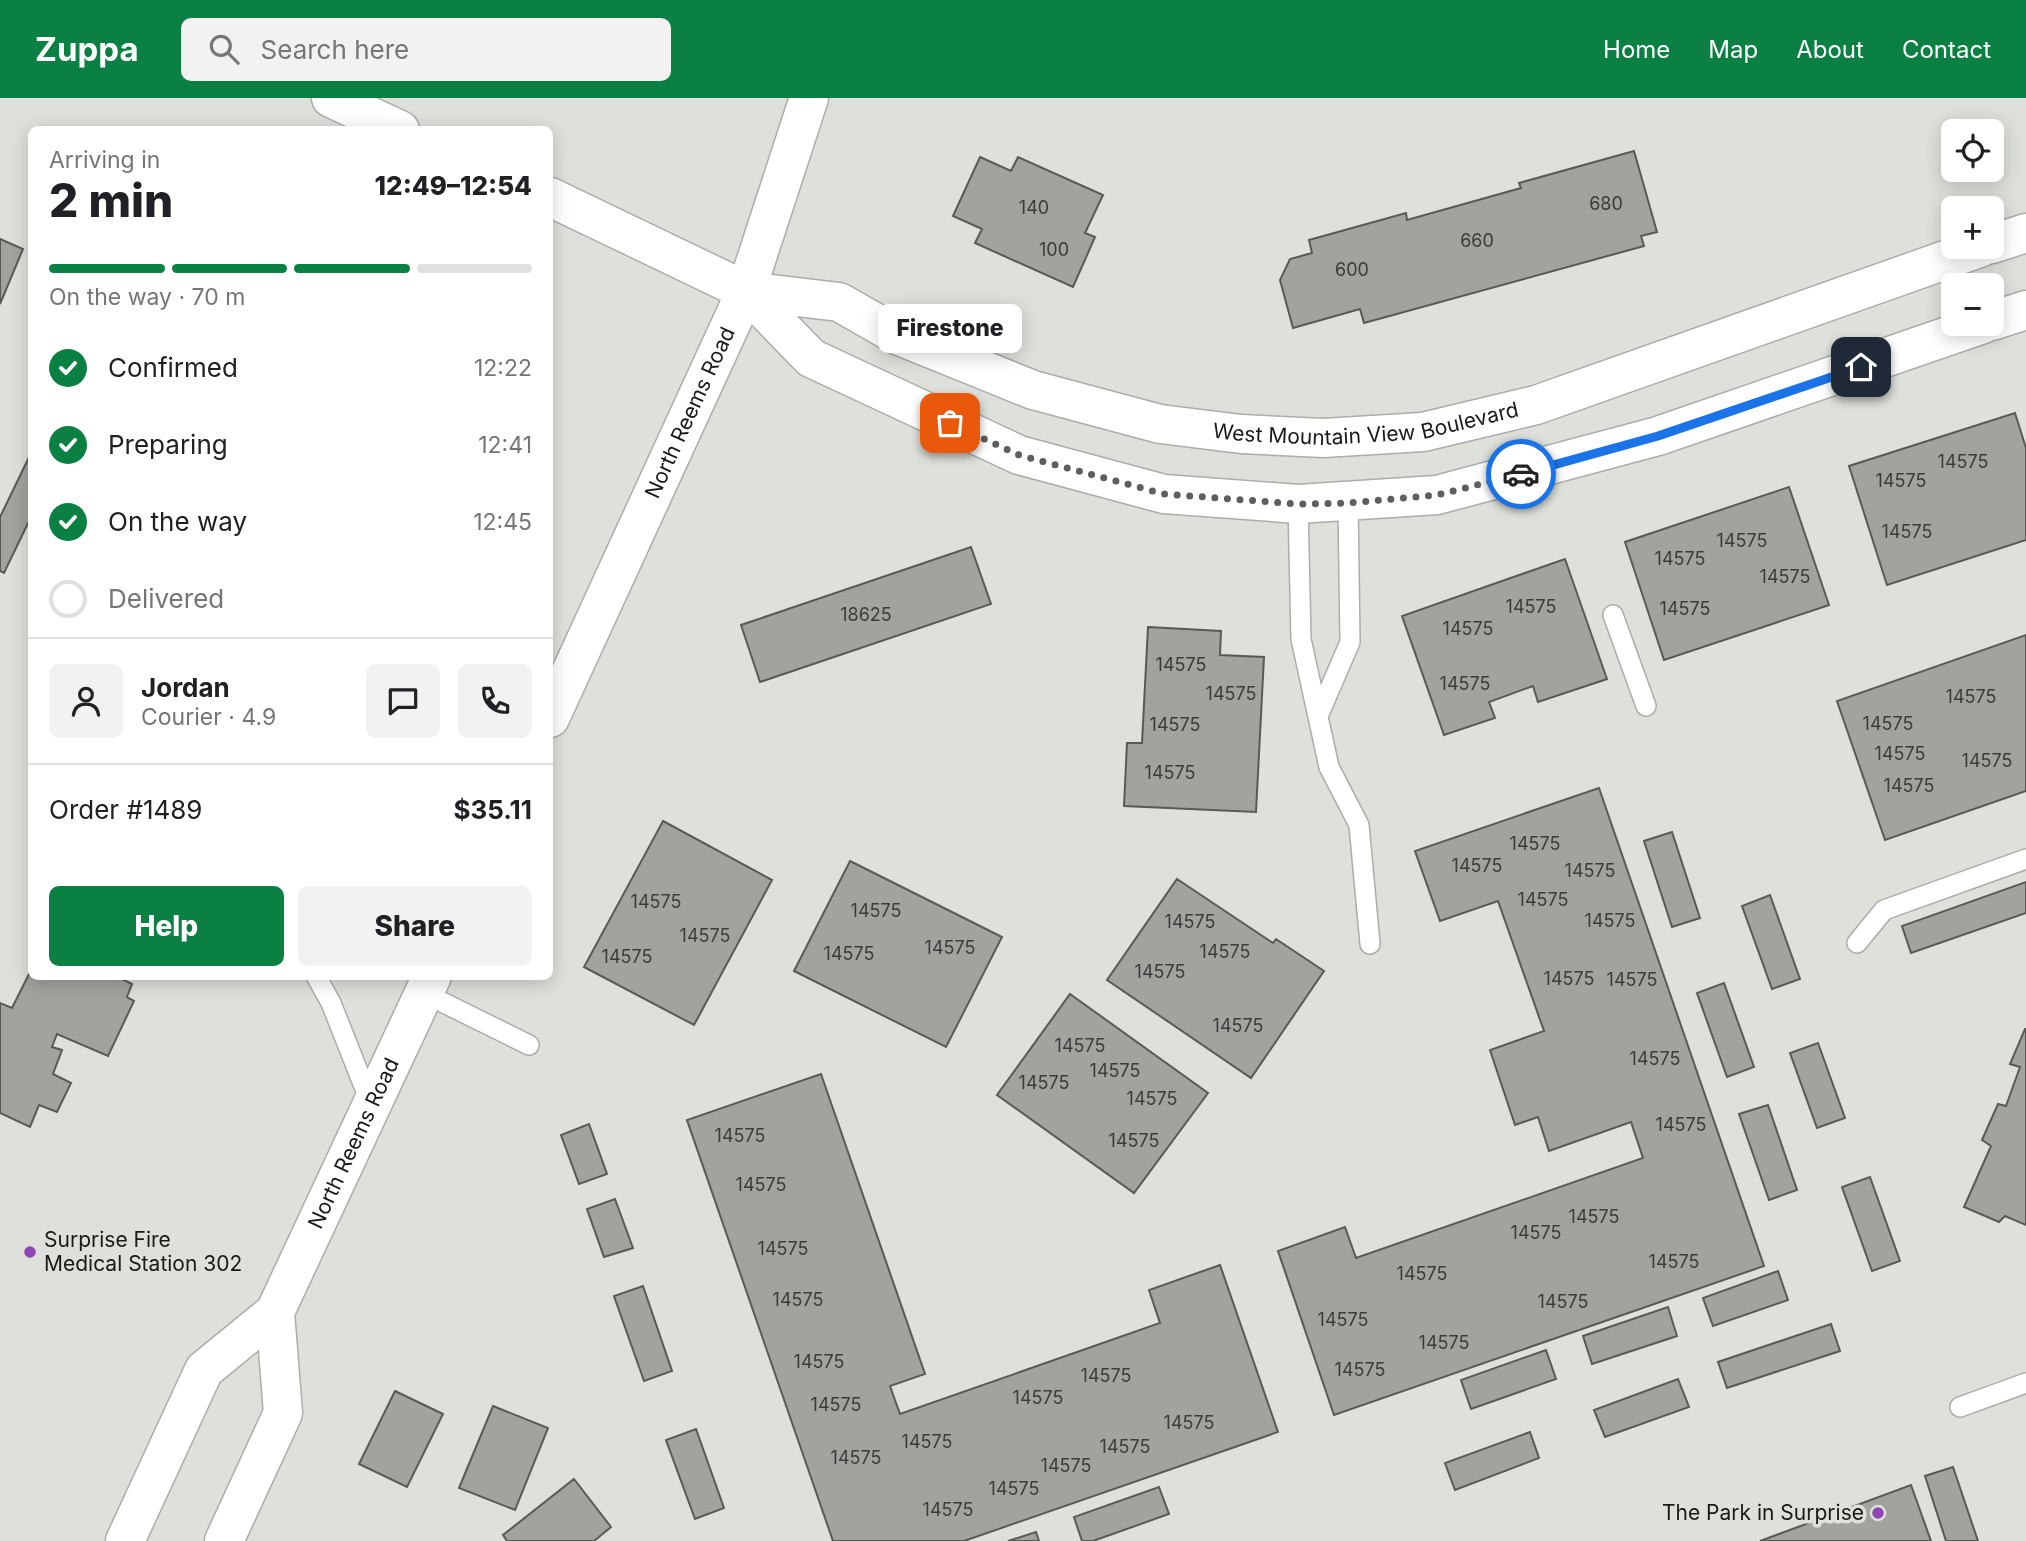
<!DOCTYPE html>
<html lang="en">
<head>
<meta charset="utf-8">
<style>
  body { margin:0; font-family:Inter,sans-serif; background:#f2f2f2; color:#202124; height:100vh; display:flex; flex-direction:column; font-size:26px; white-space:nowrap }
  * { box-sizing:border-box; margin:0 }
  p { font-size:23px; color:#757577 }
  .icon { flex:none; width:38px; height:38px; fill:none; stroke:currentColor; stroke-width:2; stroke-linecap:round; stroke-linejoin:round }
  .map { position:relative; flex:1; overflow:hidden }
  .drawer { position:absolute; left:28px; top:28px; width:525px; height:854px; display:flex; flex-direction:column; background:#fff; border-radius:10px; box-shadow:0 4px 18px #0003 }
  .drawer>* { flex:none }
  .buttons { position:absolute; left:1941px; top:21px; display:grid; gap:14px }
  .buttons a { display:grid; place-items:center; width:63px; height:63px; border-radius:10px; background:#fff; box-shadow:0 4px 18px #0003; font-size:35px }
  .pin { position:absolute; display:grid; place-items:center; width:60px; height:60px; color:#fff; margin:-30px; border-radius:14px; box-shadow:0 4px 10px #0006 }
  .courier { position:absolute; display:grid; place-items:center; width:70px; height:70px; margin:-35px; border:5px solid #1a73e8; border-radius:50%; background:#fff; color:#222; box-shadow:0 2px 9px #0007 }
  .bubble { position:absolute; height:49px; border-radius:10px; background:#fff; box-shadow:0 4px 18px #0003; font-size:23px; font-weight:800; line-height:49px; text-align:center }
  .summary em { font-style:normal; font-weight:800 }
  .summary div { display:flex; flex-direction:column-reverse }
  .summary { display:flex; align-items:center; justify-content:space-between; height:119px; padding:0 21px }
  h1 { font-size:46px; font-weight:800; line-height:52px }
  .bar { display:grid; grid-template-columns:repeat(4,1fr); gap:10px 7px; align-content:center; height:84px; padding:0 21px }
  .bar i { height:9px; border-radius:5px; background:#e0e0e0 }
  .bar .on { background:#0b8043 }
  .bar p { grid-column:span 4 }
  .line { display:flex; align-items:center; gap:18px; padding:0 21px; border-top:2px solid #e0e0e0 }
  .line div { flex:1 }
  .round { display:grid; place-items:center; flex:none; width:74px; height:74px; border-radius:10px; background:#f2f2f2 }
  ol { padding:0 21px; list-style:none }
  li { display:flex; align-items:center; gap:21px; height:77px }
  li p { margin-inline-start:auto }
  li .icon { padding:7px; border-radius:50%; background:#0b8043; color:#fff; stroke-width:4 }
  li:last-child { color:#757577 }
  li i { width:38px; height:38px; border:4px solid #e0e0e0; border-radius:50% }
  .action { display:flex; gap:14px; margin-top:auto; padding:14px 21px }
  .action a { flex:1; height:80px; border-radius:10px; background:#0b8043; color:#fff; font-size:28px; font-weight:800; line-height:80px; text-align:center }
  .action a+a { background:#f2f2f2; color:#202124 }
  header { display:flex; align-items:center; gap:42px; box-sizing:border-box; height:98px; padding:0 35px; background:#0b8043; color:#fff }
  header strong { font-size:33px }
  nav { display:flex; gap:38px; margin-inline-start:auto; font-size:24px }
  .search { width:490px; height:63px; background:#f2f2f2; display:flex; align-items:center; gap:18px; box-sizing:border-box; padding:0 24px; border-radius:10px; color:#757577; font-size:26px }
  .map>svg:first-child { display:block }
  .building { fill:#a0a39e; stroke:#585a55; stroke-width:2 }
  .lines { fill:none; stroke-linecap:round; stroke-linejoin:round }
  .lane-casing { stroke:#abada8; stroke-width:22 }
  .secondary-casing { stroke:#abada8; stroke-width:41 }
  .lane { stroke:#fff; stroke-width:19 }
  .secondary { stroke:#fff; stroke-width:38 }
  .done { stroke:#5e5f5c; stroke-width:7; stroke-dasharray:0 12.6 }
  .route { stroke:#1a73e8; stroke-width:9 }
  .poi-dot { fill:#9045b7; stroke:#dee0db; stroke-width:2.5 }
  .labels { text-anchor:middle; stroke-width:7; stroke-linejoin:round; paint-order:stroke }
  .number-label { font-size:18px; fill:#3b3c3a }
  .street-label { font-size:21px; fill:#191a18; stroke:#dee0db }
  .poi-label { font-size:21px; fill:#191a18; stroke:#dee0db; text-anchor:start }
</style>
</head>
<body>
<header>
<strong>Zuppa</strong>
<div class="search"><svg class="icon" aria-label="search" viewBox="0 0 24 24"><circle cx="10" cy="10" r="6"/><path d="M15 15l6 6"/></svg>Search here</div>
<nav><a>Home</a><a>Map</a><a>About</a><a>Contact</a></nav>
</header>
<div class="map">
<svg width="2026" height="1443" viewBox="0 0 2026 1443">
  <rect width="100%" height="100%" fill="#dee0db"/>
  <path class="building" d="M1634,53L1657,134L1641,138L1644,148L1364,225L1360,211L1293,230L1280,182L1290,161L1312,155L1309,142L1406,115L1407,122L1521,90L1519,85Z
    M980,59L1011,73L1018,59L1103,97L1085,135L1095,139L1073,189L975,145L982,131L953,118Z
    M0,141L23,151L0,206Z
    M2015,315L2026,350V442L1887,487L1849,368Z
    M32,353V417L4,475L0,473V419Z
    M1789,389L1829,507L1664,562L1625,444Z
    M971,449L991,506L760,584L741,527Z
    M1565,461L1607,581L1538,604L1533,588L1489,604L1495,620L1444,637L1402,518Z
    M1148,529L1221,533L1220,557L1264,559L1256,714L1124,708L1127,645H1142Z
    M2026,537V693L1885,742L1837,603Z
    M1599,690L1764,1168L1334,1317L1278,1153L1345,1129L1356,1160L1643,1060L1631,1024L1549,1053L1538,1019L1515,1027L1490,952L1544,933L1498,803L1440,823L1415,753Z
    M663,723L772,782L694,927L584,869Z
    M1672,734L1700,820L1672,829L1644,743Z
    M850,763L1002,839L946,949L794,873Z
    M1177,781L1273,845L1276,841L1324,873L1251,980L1107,882Z
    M2026,784V815L1911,855L1902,828Z
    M1770,797L1800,881L1772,891L1742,808Z
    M32,870V878H116L132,886L127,899L134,903L108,958L57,936L52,949L62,952L53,976L71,985L57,1014L39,1007L30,1029L0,1015V905L12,910Z
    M1724,885L1754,969L1727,979L1697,895Z
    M1070,896L1208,995L1134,1095L997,997Z
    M2025,931H2026V1127L2005,1118L1999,1124L1964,1109L1991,1048L1982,1042L1998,1006L2006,1008L2020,969L2010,966Z
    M1818,945L1845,1020L1817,1030L1790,955Z
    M821,976L925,1276L890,1288L900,1316L1160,1225L1149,1192L1220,1167L1278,1334L964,1443H833L687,1022Z
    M1768,1007L1797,1092L1769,1102L1739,1016Z
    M589,1026L607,1076L579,1086L561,1037Z
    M1870,1079L1900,1163L1872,1173L1842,1089Z
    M615,1101L633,1150L604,1159L587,1111Z
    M1778,1173L1788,1202L1713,1228L1703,1200Z
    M643,1188L672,1273L644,1283L614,1198Z
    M1668,1209L1677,1238L1592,1266L1583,1238Z
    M1831,1226L1840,1253L1727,1290L1718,1264Z
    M1546,1252L1556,1281L1471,1311L1461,1282Z
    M1678,1281L1689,1309L1605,1339L1594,1312Z
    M395,1293L443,1316L407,1389L359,1366Z
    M493,1308L548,1330L515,1412L459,1390Z
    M696,1331L724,1410L695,1421L666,1342Z
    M1530,1334L1539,1360L1455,1392L1445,1365Z
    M1953,1369L1978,1443H1946L1925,1378Z
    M574,1381L611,1429L594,1443H507L503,1437Z
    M1911,1387L1931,1443H1760Z
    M1159,1389L1169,1416L1093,1443H1082L1074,1419Z
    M1036,1434L1039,1443H1008Z"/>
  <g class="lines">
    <defs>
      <path id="lane" d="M1298,406L1301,541L1329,669L1359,727L1370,846
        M1613,517L1646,608
        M1319,616L1350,544L1348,405
        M1857,845L1884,812L2026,761
        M316,878L331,905L371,1006
        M424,895L529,947
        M1960,1309L2026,1285"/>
      <g id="secondary">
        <path d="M331,0L400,32"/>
        <path d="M550,99L746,193L811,260L1019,357L1164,396L1298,406L1437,397L1658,338L1983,226"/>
        <path d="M1992,146L2026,135"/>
        <path id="s1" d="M746,193L839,204L897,237L1033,292L1160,326L1241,336L1323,340L1423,334L1536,307L1982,149"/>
        <path d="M1992,223L2026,212"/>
        <path id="s2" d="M550,620L746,193L809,0"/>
        <path id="s3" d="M125,1443L204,1272L275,1214L432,878"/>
        <path d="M224,1443L283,1315L275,1214"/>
      </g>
    </defs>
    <use href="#lane" class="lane-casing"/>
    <use href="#secondary" class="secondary-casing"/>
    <use href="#lane" class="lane"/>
    <use href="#secondary" class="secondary"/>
  </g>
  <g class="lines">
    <path class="done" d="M950,325L1019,357L1164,396L1298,406L1348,405L1437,397L1521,376"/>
    <path class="route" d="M1521,376L1658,338L1861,269"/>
  </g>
  <g class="poi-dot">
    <circle cx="30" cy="1154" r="7"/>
    <circle cx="1878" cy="1415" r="7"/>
  </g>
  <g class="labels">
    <g class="number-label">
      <text x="1606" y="112">680</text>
      <text x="1034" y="116">140</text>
      <text x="1477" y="149">660</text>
      <text x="1054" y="158">100</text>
      <text x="1352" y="178">600</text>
      <text x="1963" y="370">14575</text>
      <text x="1901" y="389">14575</text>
      <text x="1907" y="440">14575</text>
      <text x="1742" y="449">14575</text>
      <text x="1680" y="467">14575</text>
      <text x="1785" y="485">14575</text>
      <text x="1531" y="515">14575</text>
      <text x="1685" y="517">14575</text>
      <text x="866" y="523">18625</text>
      <text x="1468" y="537">14575</text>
      <text x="1181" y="573">14575</text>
      <text x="1465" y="592">14575</text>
      <text x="1231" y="602">14575</text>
      <text x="1971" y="605">14575</text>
      <text x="1888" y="632">14575</text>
      <text x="1175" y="633">14575</text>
      <text x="1900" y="662">14575</text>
      <text x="1987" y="669">14575</text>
      <text x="1170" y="681">14575</text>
      <text x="1909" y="694">14575</text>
      <text x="1535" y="752">14575</text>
      <text x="1477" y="774">14575</text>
      <text x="1590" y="779">14575</text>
      <text x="1543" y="808">14575</text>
      <text x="656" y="810">14575</text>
      <text x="876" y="819">14575</text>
      <text x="1610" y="829">14575</text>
      <text x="1190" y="830">14575</text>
      <text x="705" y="844">14575</text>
      <text x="950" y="856">14575</text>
      <text x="1225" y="860">14575</text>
      <text x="849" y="862">14575</text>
      <text x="627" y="865">14575</text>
      <text x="1160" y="880">14575</text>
      <text x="1569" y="887">14575</text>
      <text x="1632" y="888">14575</text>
      <text x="1238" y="934">14575</text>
      <text x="1080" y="954">14575</text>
      <text x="1655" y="967">14575</text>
      <text x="1115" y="979">14575</text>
      <text x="1044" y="991">14575</text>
      <text x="1152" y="1007">14575</text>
      <text x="1681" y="1033">14575</text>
      <text x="740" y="1044">14575</text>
      <text x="1134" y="1049">14575</text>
      <text x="761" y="1093">14575</text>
      <text x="1594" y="1125">14575</text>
      <text x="1536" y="1141">14575</text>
      <text x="783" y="1157">14575</text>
      <text x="1674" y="1170">14575</text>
      <text x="1422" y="1182">14575</text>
      <text x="798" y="1208">14575</text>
      <text x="1563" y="1210">14575</text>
      <text x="1343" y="1228">14575</text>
      <text x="1444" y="1251">14575</text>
      <text x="819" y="1270">14575</text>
      <text x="1360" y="1278">14575</text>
      <text x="1106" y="1284">14575</text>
      <text x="1038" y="1306">14575</text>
      <text x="836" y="1313">14575</text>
      <text x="1189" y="1331">14575</text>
      <text x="927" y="1350">14575</text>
      <text x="1125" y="1355">14575</text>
      <text x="856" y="1366">14575</text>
      <text x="1066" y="1374">14575</text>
      <text x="1014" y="1397">14575</text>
      <text x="948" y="1418">14575</text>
    </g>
    <g class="street-label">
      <text dy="7" stroke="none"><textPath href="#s2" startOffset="336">North Reems Road</textPath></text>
      <text dy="7" stroke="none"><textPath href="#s1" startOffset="646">West Mountain View Boulevard</textPath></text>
      <text dy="7" stroke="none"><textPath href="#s3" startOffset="466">North Reems Road</textPath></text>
    </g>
    <g class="poi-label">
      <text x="44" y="1149">Surprise Fire<tspan x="44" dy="24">Medical Station 302</tspan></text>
      <text x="1864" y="1422" text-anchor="end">The Park in Surprise</text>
    </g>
  </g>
</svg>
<div class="buttons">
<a><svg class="icon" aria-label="locate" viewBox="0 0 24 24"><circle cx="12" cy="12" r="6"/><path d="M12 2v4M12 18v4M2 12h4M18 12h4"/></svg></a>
<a>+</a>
<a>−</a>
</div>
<div class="pin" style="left:950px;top:325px;background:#ea580c"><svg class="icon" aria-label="bag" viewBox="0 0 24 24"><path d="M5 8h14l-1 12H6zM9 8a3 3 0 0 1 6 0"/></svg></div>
<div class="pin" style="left:1861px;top:269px;background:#1f2937"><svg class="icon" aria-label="home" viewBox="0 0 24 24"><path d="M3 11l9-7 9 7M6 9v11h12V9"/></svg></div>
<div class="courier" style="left:1521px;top:376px"><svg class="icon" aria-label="car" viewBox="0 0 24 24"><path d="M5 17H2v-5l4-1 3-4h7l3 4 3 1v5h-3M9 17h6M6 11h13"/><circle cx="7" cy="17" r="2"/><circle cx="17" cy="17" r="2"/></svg></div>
<div class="bubble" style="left:878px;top:206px;width:144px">Firestone</div>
<section class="drawer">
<div class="summary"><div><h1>2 min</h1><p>Arriving in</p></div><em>12:49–12:54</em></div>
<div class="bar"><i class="on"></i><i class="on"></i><i class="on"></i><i></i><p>On the way · 70 m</p></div>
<ol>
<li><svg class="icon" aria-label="check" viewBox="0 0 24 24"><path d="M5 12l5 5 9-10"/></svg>Confirmed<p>12:22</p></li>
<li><svg class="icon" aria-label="check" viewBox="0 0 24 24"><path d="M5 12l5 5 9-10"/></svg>Preparing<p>12:41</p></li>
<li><svg class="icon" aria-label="check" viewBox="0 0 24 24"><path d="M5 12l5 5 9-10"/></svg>On the way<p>12:45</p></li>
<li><i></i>Delivered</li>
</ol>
<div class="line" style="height:126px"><a class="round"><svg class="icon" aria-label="person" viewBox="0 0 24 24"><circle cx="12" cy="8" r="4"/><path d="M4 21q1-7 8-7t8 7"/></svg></a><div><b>Jordan</b><p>Courier · 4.9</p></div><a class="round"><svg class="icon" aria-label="chat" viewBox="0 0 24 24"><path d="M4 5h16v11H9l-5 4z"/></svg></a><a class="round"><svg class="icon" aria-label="phone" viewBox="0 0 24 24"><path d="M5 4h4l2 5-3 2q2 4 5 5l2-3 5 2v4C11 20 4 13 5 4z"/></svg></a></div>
<div class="line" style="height:91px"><div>Order #1489</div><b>$35.11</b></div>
<div class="action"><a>Help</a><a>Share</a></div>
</section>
</div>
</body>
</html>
